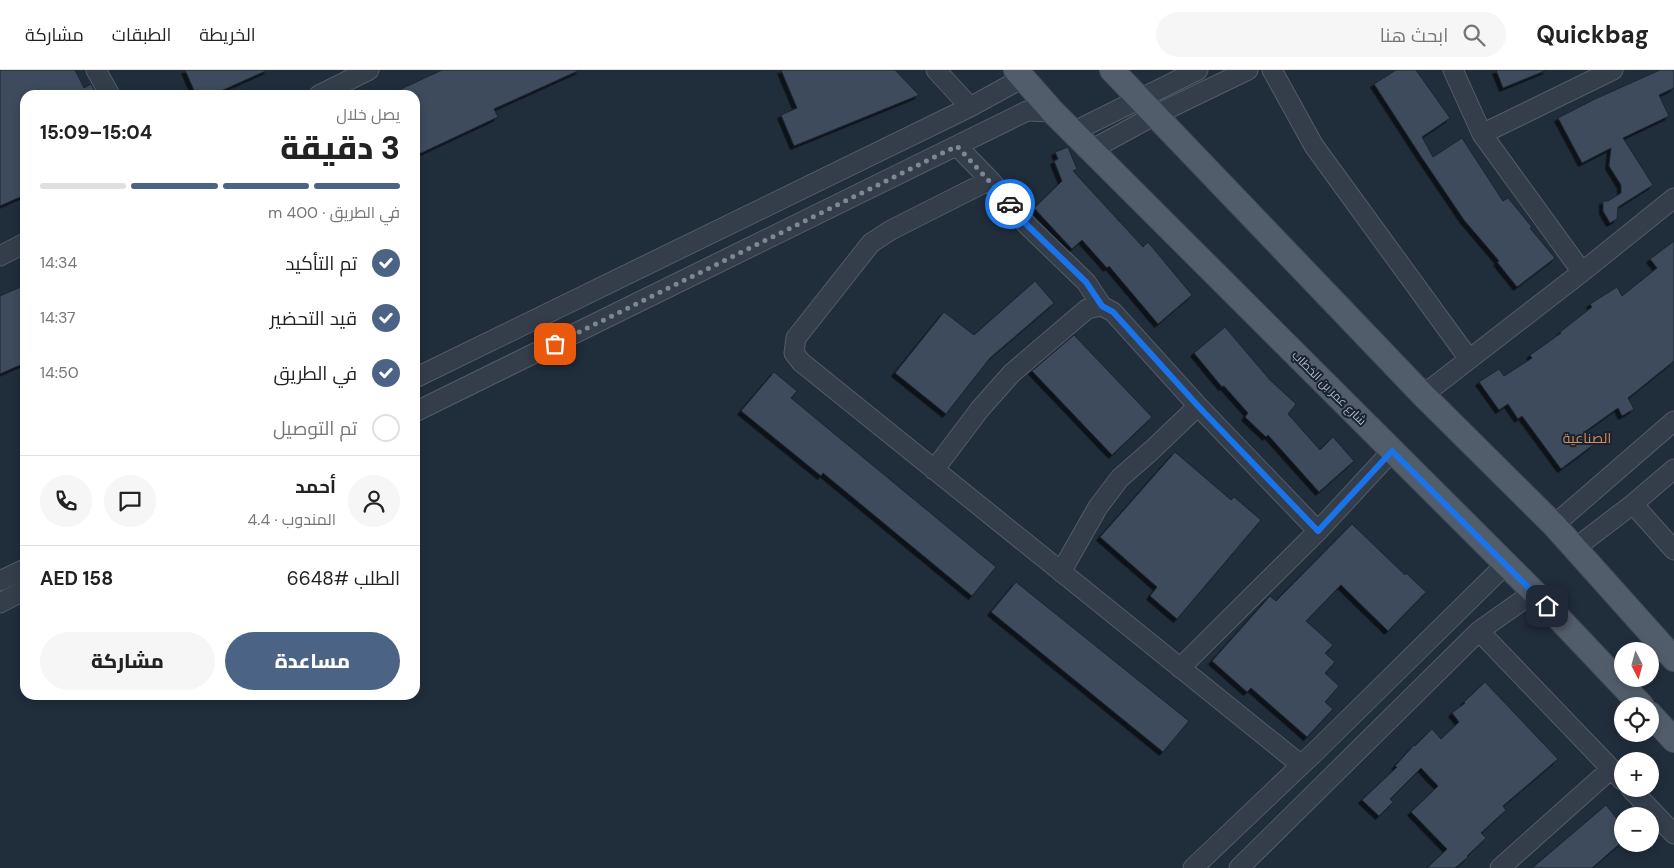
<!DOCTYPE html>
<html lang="ar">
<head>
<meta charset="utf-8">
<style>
  body { margin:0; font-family:"DM Sans",Cairo,sans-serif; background:#f6f6f6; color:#222; direction:rtl; height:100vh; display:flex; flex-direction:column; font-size:19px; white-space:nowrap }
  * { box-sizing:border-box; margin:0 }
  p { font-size:16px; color:#767676 }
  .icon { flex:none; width:28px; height:28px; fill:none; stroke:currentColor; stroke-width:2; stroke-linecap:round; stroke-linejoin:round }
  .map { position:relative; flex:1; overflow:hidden; direction:ltr }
  .drawer { position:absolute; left:20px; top:20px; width:400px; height:610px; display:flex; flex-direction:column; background:#fff; border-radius:15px; box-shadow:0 2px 8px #0003; direction:rtl }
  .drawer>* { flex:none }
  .needle { width:32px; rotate:174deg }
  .tools { position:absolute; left:1614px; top:572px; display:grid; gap:10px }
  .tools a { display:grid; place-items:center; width:45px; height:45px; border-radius:50%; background:#fff; box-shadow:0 2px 8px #0003; font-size:25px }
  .pin { position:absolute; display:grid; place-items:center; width:42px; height:42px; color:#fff; margin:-21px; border-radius:10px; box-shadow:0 2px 8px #0006 }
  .courier { position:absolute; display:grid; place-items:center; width:50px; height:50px; margin:-25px; border:4px solid #1a73e8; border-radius:50%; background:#fff; color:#222; box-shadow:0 1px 6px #0007 }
  .summary em { font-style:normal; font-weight:800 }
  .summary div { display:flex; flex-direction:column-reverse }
  .summary { display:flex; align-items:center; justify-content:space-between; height:85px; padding:0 20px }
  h1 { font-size:32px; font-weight:800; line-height:38px }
  .bar { display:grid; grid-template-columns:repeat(4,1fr); gap:8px 5px; align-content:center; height:60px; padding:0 20px }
  .bar i { height:6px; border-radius:4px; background:#e0e0e0 }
  .bar .on { background:#4b6485 }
  .bar p { grid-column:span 4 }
  .line { display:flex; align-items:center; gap:12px; padding:0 20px; border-top:1px solid #e0e0e0 }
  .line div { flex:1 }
  .round { display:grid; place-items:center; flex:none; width:52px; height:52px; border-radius:26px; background:#f6f6f6 }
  ol { padding:0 20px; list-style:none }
  li { display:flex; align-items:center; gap:15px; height:55px }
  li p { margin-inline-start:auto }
  li .icon { padding:5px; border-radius:50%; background:#4b6485; color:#fff; stroke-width:4 }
  li:last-child { color:#767676 }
  li i { width:28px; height:28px; border:2px solid #e0e0e0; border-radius:50% }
  .action { display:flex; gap:10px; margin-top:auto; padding:10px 20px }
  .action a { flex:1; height:58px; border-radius:30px; background:#4b6485; color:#fff; font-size:20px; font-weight:800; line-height:58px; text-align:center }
  .action a+a { background:#f6f6f6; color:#222 }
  header { display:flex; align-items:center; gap:30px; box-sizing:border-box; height:70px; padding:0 25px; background:#fff; border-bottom:1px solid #e0e0e0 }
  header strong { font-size:24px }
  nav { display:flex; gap:28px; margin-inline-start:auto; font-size:18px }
  .search { width:350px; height:45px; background:#f6f6f6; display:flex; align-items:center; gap:12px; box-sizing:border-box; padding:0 18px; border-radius:28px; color:#767676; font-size:19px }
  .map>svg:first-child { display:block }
  .building { fill:#3c4b5b; stroke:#1b2532; filter:url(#shadow) }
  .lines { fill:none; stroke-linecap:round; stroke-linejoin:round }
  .minor-casing { stroke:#525c69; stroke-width:21 }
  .major-casing { stroke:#404a57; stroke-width:26 }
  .minor { stroke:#343e4b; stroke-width:19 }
  .major { stroke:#525d6b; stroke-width:24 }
  .done { stroke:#7d8896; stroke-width:5; stroke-dasharray:0 9 }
  .route { stroke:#1a73e8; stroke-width:6 }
  .labels { text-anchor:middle; stroke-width:4; stroke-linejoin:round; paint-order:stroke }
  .street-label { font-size:12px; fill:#afb9c7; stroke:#192330 }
  .neighbourhood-label { font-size:14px; fill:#da8b57; stroke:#192330 }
</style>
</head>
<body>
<header>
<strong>Quickbag</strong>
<div class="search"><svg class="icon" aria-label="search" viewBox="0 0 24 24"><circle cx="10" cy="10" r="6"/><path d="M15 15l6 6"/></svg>ابحث هنا</div>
<nav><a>الخريطة</a><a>الطبقات</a><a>مشاركة</a></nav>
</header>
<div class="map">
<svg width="1674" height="798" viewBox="0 0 1674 798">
  <defs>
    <filter id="shadow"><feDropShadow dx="-3.5" dy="3.5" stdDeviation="0" flood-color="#0009"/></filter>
  </defs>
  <rect width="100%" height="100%" fill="#202d3b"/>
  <path class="building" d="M0,0H75L84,18L91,14L97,25H25V125L0,136Z
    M185,0H268L221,21L223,25H196Z
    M442,0H580L494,39L498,47L415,86V25H388Z
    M781,0H895L919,25L794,76L781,45L797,38Z
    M1396,0H1416L1450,48L1422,67L1433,87L1462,68L1503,131L1508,128L1532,157L1530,158L1555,188L1517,217L1497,192L1499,191L1464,150L1420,85L1374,14Z
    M1496,0H1547L1503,18Z
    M1660,0H1674V18L1659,25L1669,46L1623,68L1653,115L1618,137L1617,149L1610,153L1603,141V131H1608L1621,123V115L1609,96L1611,78L1582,93L1558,48L1595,29Z
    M1068,77L1077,99L1073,101L1143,177L1148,172L1192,225L1158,254L1109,196L1107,198L1082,170L1072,179L1034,138L1062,111L1054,91L1058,89L1055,82Z
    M1674,171V291L1628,328L1634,339L1622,346L1618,338L1583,363L1593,375L1561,399L1522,346L1518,349L1508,334L1499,340L1479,312L1499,299L1504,306L1532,288L1530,285L1561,263L1560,262L1592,237L1590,234L1617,217L1622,226L1657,198L1650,189Z
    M1035,211L1054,233L990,288L946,344L895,303L944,242L974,265Z
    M25,215V293L0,304V226Z
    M1225,257L1270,310L1296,334L1288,344L1320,380L1333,367L1354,391L1319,422L1268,365L1266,367L1245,347L1248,343L1224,316L1222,317L1194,283Z
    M1074,265L1152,347L1112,385L1032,301Z
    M774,302L797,321L791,328L996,497L972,526L823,403L821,406L741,341Z
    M1175,382L1231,430L1234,427L1261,450L1177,549L1150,526L1157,517L1100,467Z
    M1352,454L1405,505L1406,503L1426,522L1388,561L1341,515L1306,551L1333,575L1325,583L1335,592L1325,603L1339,616L1325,632L1333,639L1307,667L1251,618L1247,622L1212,591L1270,526L1276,531Z
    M1016,512L1189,651L1163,682L991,542Z
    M1485,612L1558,689L1503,736L1506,740L1481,763L1486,768L1467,786L1468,787L1455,798H1427L1447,779L1411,742L1438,716L1421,698L1390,729L1393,732L1379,746L1362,730L1397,697L1395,696L1414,675L1415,676L1432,659L1441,669L1459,652L1452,643L1465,633L1464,632Z
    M1606,735L1622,755V772L1592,798H1532Z"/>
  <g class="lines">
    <defs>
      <path id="minor" d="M96,0L110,25
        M936,0L970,37
        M1272,0L1314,76L1469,289
        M1453,0L1482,64L1582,202
        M319,25L369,0
        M1073,62L1198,0
        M1482,64L1613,0
        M957,76L990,110L1027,155L1086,212L1102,236
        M1091,80L1155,45L1248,0
        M990,110L891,160L871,173L796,268L794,283L801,292L1301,695
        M0,186L25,173
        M415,308L970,37L1023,8
        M1423,325L1582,202L1674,128
        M415,342L1027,41L1053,42
        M934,400L980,339L1012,303L1087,239L1102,236L1113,242L1198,336L1318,461
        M1633,434L1674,480
        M1554,455L1674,351
        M1574,479L1633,434L1674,399
        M1061,502L1098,437L1120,408L1152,380L1198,336
        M0,511L25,499
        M0,533L25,520
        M1479,561L1622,710
        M1180,598L1318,461L1392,381
        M1631,719L1674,764
        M1193,798L1315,682L1506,494
        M1239,798L1479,561L1534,522
        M1500,798L1611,699"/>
      <path id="major" d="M1016,0L1053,42L1534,522L1642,636
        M1112,0L1423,325L1554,455L1674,589
        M1650,644L1674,670"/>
    </defs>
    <use href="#minor" class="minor-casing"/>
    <use href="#major" class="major-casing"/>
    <use href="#minor" class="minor"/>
    <use href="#major" class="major"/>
  </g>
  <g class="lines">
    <path class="done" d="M555,274L957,76L1010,134"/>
    <path class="route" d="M1010,134L1027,155L1086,212L1102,236L1113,242L1198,336L1318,461L1392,381L1547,536"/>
  </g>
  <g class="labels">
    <g class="street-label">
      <text transform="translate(1329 318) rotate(45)" y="4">شارع عمر بن الخطاب</text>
    </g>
    <g class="neighbourhood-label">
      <text x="1587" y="373">الصناعية</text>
    </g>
  </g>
</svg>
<div class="tools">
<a><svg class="needle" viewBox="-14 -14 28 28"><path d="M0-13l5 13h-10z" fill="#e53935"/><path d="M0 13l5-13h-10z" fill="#767676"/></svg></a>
<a><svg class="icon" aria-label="locate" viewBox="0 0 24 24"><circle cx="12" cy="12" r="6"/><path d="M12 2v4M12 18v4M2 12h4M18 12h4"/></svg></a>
<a>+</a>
<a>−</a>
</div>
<div class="pin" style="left:555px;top:274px;background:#ea580c"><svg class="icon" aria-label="bag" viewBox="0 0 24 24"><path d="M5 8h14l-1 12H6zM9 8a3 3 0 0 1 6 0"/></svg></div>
<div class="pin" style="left:1547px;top:536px;background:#1f2937"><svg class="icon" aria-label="home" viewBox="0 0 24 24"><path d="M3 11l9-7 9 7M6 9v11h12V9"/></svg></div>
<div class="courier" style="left:1010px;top:134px"><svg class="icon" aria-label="car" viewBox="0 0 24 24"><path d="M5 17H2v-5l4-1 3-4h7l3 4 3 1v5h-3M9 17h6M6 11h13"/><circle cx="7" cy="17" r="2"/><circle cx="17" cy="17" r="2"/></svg></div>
<section class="drawer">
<div class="summary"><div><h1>3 دقيقة</h1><p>يصل خلال</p></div><em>15:04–15:09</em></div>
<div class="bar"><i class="on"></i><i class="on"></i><i class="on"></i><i></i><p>في الطريق · 400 m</p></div>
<ol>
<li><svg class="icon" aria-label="check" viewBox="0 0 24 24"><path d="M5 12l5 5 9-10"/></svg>تم التأكيد<p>14:34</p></li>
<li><svg class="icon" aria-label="check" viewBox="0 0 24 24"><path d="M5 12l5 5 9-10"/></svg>قيد التحضير<p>14:37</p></li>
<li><svg class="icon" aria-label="check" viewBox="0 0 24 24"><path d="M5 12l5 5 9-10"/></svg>في الطريق<p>14:50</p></li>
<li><i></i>تم التوصيل</li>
</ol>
<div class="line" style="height:90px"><a class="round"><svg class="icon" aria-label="person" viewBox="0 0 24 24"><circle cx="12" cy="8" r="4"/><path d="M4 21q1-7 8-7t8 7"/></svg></a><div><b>أحمد</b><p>المندوب · 4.4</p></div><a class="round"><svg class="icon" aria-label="chat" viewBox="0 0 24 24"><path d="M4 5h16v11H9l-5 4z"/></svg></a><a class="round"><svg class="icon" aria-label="phone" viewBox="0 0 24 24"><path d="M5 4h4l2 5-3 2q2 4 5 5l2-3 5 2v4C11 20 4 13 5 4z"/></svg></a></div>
<div class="line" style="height:65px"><div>الطلب #6648</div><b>AED 158</b></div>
<div class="action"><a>مساعدة</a><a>مشاركة</a></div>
</section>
</div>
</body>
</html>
